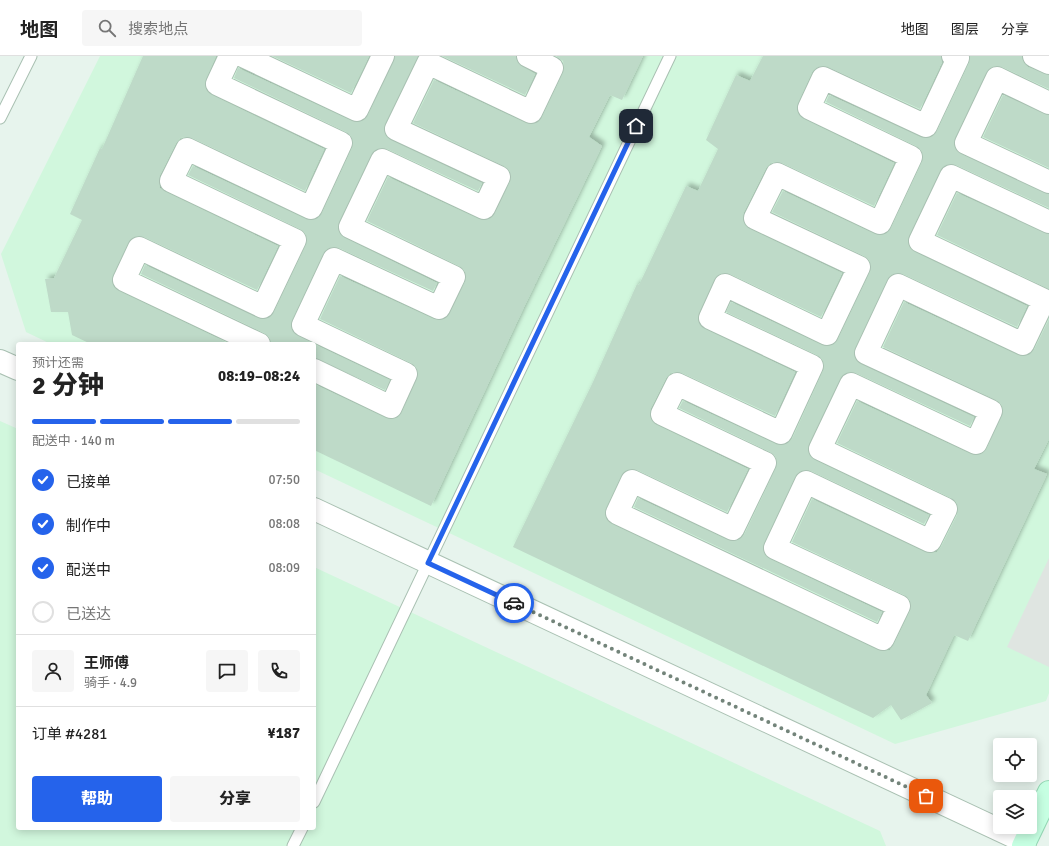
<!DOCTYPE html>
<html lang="zh">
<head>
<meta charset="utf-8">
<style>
  body { margin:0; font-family:Signika,"Noto Sans SC",sans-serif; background:#f6f6f6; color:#222; height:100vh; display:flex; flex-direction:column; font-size:15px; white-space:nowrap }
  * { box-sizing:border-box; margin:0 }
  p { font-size:13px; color:#767676 }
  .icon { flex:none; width:22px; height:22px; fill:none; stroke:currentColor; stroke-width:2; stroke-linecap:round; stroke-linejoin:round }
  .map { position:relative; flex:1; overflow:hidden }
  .drawer { position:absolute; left:16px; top:286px; width:300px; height:488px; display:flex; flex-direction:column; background:#fff; border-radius:4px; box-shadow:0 2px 10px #0003 }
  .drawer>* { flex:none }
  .controls { position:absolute; left:993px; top:682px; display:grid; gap:8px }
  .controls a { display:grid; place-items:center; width:44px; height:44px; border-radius:4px; background:#fff; box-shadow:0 2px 10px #0003; font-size:20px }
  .pin { position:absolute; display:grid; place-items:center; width:34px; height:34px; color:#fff; margin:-17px; border-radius:8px; box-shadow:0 2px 6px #0006 }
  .courier { position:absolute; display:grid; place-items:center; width:40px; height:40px; margin:-20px; border:3px solid #2563eb; border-radius:50%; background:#fff; color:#222; box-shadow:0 1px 5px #0007 }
  .overview em { font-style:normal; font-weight:800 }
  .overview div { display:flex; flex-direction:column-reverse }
  .overview { display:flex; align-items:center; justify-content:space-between; height:68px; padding:0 16px }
  h1 { font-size:26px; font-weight:800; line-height:30px }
  .bar { display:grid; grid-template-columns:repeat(4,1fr); gap:6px 4px; align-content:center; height:48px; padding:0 16px }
  .bar i { height:5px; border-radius:3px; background:#e0e0e0 }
  .bar .current { background:#2563eb }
  .bar p { grid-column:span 4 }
  .line { display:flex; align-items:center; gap:10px; padding:0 16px; border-top:1px solid #e0e0e0 }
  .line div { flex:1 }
  .round { display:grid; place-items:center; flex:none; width:42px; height:42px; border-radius:4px; background:#f6f6f6 }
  ol { padding:0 16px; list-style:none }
  li { display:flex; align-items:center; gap:12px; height:44px }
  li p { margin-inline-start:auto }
  li .icon { padding:4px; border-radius:50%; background:#2563eb; color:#fff; stroke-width:4 }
  li:last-child { color:#767676 }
  li i { width:22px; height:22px; border:2px solid #e0e0e0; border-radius:50% }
  .button { display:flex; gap:8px; margin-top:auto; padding:8px 16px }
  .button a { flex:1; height:46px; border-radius:4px; background:#2563eb; color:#fff; font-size:16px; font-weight:800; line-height:46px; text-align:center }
  .button a+a { background:#f6f6f6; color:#222 }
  header { display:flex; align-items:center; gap:24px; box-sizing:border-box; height:56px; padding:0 20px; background:#fff; border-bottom:1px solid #e0e0e0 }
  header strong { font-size:19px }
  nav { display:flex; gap:22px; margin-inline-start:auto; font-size:14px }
  .search { width:280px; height:36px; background:#f6f6f6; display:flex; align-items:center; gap:10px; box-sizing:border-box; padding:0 14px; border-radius:4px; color:#767676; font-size:15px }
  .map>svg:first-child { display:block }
  .commercial { fill:#d1f7dd }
  .parking { fill:#dfe5e1 }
  .building { fill:#bedac8; filter:url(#shadow) }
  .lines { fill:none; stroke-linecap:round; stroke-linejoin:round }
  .lane-casing { stroke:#a9c0b2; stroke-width:13 }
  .street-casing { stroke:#a9c0b2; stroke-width:24 }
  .secondary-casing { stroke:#94d7b4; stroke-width:24 }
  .lane { stroke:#fff; stroke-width:11 }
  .street { stroke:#fff; stroke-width:22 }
  .secondary { stroke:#c6ffe2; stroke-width:22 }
  .done { stroke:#73847a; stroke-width:4; stroke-dasharray:0 7.2 }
  .route { stroke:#2563eb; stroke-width:5 }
</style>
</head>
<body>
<header>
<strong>地图</strong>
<div class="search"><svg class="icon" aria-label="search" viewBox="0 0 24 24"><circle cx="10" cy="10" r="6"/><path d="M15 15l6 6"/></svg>搜索地点</div>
<nav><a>地图</a><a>图层</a><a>分享</a></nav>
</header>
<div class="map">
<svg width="1049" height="790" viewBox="0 0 1049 790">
  <defs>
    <filter id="shadow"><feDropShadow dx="3.5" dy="-3.5" stdDeviation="2" flood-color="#0004"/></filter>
  </defs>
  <rect width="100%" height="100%" fill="#e7f4ed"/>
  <path class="commercial" d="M100,0H1049V637L1046,645L895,688L314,413V288H51L26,276L1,198Z
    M0,365L18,373V772H314V511L880,775L886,790H0Z"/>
  <path class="parking" d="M1049,502V611L1007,591Z"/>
  <path class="building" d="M143,0H216L206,23L205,29L207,35L212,39L324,93L305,135L192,82L186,81L180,82L176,87L160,119L159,125L160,132L166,136L278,190L257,234L144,181L138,180L132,182L128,187L113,219L112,225L114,231L119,235L230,288H91L72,279L68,256H51L45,223L54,222L82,164L70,158L100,92L102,93Z
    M272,0H369L351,37Z
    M395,0H418L385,68L384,74L386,80L391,84L482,127L478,135L387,93L381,92L375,94L371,99L339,166L338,172L340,178L345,182L437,227L433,235L339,192L333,191L327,193L323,198L292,264L291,270L293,276L314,288H271L269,281L264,277L141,218L145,209L258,262L264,263L270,261L274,256L306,189L307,183L305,177L300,173L188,119L193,110L306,163L312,164L318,162L322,157L352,92L353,86L351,80L346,76L234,22L238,12L352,65L358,66L364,64L368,59Z
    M442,0H516L518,7L535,18L525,39Z
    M556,0H643L622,44L610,39L589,81L602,90L524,251L431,450L314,394V328L386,362L392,363L398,361L402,356L418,317L416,311L411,307L320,263L340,220L434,263L440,264L446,262L465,226L466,220L464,214L459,210L367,165L388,121L479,163L485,164L491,162L510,126L511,120L509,114L504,110L413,67L434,24L526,67L532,68L538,66L542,61L563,17L564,11L563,5Z
    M763,0H941L942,6L920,53L828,11L822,10L816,12L812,16L798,47L797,53L799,59L804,63L894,107L874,150L782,107L776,106L770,107L766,112L744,156L743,163L745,169L750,173L842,217L821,261L730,218L724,217L718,219L699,257L698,264L700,269L705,273L795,316L775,360L682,317L676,316L670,317L666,322L651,352L650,359L652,365L657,369L748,413L727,456L637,414L631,413L625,415L621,420L606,452L605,458L607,464L612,468L878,594L884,595L890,594L894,588L910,555L911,549L909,543L904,539L792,486L812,443L925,496L931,497L937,496L941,491L957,459L958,452L956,446L951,442L837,387L857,345L971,398L977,399L983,397L987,392L1003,354L1001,348L996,344L883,291L904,246L1018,299L1024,300L1030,298L1034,294L1049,263V383L1034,413L1047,418L968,585L954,579L926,639L932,647L901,664L891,649L873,662L513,491L593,326L637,228L639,229L686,130L698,135L718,93L706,84L736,19L750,25Z
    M970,0H1022L1024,7L1028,11L1049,19V33L1002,11L996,10L990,12L986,17L955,82L954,88L956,94L961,98L1049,138V152L956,109L950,108L944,110L940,115L909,180L908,186L910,192L915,196L1027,250L1017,271L903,218L897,217L891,219L887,224L855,292L854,298L856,304L861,308L974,361L970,370L856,317L850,316L844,318L840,323L809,388L808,394L810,400L815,404L929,459L924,468L811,415L805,414L799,416L795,421L764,487L763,493L765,499L770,503L882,556L877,566L634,451L638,442L728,484L734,485L740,483L744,479L776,412L777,406L775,400L770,396L679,352L683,345L776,388L782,389L788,387L792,383L823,315L824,309L822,303L817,299L726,256L731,246L822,289L828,290L834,288L838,283L870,216L871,210L869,204L864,200L772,156L783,135L875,178L881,179L887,177L891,172L922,106L923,100L921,94L916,90L826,46L829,39L921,81L927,82L933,80L937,75L969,7Z
    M1003,39L1049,59V112L983,81Z
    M957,137L1049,178V233L937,179Z
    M314,288L390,324L385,334L314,302Z"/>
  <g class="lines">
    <defs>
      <path id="lane" d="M0,62L31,0
        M314,746L670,0
        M293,790L302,772"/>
      <path id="street" d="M230,0L217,28L341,87L311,152L187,93L171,125L295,184L263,251L139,192L124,224L259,288
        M243,0L357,54L383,0
        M953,0L958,2L926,70L823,22L809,52L911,101L880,167L777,118L755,162L859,211L827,278L725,229L710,262L812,310L781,377L677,328L662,358L765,407L733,473L632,425L617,457L883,583L899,550L775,492L806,426L930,485L946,453L820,393L851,328L976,387L991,355L866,297L898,229L1023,288L1044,244L920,185L951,120L1049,166
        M1034,0L1049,7
        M1049,47L997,22L966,87L1049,126
        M0,305L18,313
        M314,314L391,351L406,318L303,269L334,203L439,252L454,221L350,171L382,104L484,152L499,121L396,73L428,7L531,56L552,12L528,0
        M314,453L1025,786"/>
      <path id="secondary" d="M1023,790L1049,736"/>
    </defs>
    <use href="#lane" class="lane-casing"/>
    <use href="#street" class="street-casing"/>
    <use href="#secondary" class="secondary-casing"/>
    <use href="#lane" class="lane"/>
    <use href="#street" class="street"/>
    <use href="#secondary" class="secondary"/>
  </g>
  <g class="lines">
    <path class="done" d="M514,547L926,740"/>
    <path class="route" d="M514,547L428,507L636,70"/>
  </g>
</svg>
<div class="controls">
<a><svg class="icon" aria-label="locate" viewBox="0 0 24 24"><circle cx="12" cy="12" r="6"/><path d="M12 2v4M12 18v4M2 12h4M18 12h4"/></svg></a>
<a><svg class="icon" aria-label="layers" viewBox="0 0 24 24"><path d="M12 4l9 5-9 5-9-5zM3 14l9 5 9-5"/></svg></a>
</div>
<div class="pin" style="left:926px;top:740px;background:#ea580c"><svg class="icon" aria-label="bag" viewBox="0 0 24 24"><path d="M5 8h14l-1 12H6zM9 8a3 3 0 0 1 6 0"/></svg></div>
<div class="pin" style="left:636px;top:70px;background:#1f2937"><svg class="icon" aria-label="home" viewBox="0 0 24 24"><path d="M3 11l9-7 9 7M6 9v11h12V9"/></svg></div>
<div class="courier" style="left:514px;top:547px"><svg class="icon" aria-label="car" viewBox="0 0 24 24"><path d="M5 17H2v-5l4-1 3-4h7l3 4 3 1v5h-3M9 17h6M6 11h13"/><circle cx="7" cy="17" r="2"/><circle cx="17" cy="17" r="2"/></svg></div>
<section class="drawer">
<div class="overview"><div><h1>2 分钟</h1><p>预计还需</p></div><em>08:19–08:24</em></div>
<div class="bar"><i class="current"></i><i class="current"></i><i class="current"></i><i></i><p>配送中 · 140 m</p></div>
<ol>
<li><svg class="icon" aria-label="check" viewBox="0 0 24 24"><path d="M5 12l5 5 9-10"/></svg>已接单<p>07:50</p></li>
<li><svg class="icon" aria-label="check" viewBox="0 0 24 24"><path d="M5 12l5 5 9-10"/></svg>制作中<p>08:08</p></li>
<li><svg class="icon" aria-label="check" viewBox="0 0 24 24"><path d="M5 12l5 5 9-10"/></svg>配送中<p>08:09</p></li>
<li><i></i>已送达</li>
</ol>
<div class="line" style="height:72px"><a class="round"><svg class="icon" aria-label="person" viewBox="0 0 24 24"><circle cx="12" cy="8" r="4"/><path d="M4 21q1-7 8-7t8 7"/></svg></a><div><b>王师傅</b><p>骑手 · 4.9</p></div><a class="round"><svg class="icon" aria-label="chat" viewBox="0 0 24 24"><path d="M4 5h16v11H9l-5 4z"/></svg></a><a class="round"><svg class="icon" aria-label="phone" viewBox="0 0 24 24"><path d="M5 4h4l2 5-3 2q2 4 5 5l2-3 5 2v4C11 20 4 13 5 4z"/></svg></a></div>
<div class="line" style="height:52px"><div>订单 #4281</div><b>¥187</b></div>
<div class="button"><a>帮助</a><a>分享</a></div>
</section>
</div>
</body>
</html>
